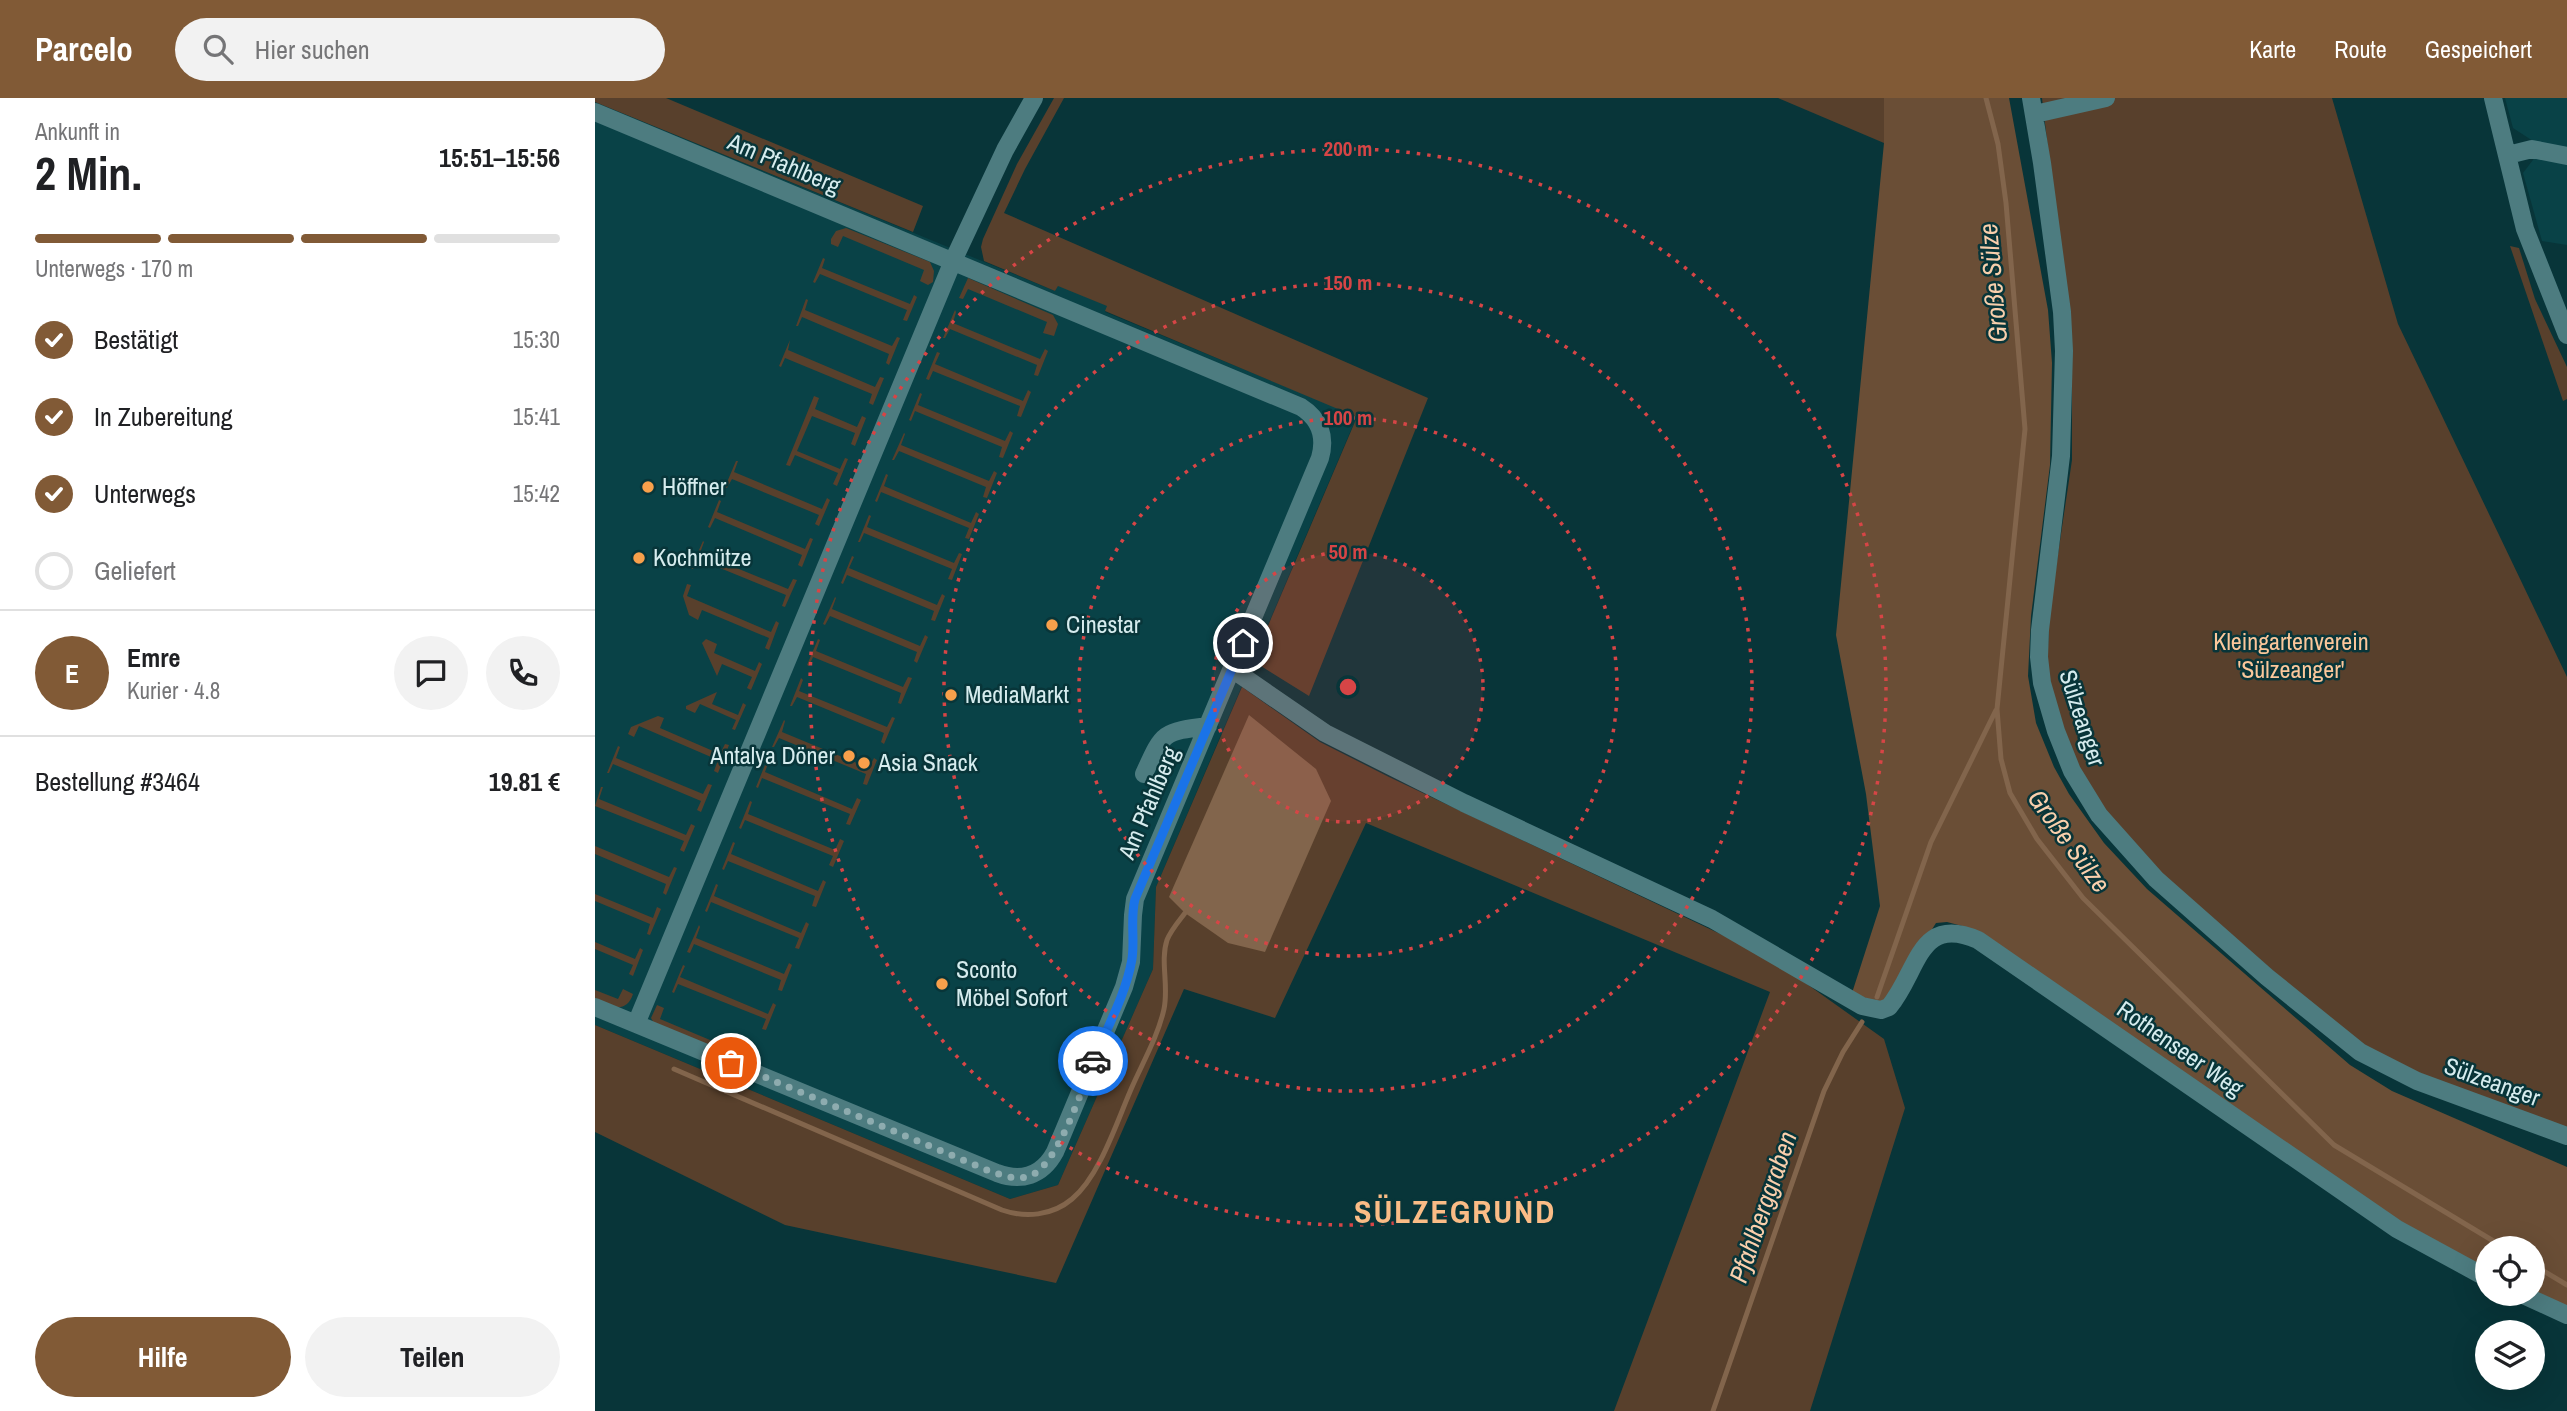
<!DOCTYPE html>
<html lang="de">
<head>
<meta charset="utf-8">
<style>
  body { margin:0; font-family:"Archivo Narrow",sans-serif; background:#f2f2f2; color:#202124; height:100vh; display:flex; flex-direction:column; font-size:26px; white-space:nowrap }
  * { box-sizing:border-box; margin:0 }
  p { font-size:23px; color:#757577 }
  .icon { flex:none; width:38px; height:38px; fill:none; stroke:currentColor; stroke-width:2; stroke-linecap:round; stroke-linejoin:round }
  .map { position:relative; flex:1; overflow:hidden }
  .details { display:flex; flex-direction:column; background:#fff; width:595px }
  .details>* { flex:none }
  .fabs { position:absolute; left:1880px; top:1138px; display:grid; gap:14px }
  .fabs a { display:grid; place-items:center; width:70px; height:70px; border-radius:50%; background:#fff; box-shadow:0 7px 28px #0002; font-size:35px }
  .pin { position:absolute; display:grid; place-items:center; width:60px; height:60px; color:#fff; margin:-30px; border:4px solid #fff; border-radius:50%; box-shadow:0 2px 7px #0007 }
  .courier { position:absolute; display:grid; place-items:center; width:70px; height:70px; margin:-35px; border:5px solid #1a73e8; border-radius:50%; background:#fff; color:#222; box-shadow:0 2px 9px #0007 }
  .head em { font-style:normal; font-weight:700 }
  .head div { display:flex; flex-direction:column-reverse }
  .head { display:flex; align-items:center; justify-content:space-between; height:119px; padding:0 35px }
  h1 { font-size:46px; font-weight:700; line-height:52px }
  .bar { display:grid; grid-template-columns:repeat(4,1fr); gap:10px 7px; align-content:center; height:84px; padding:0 35px }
  .bar i { height:9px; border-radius:5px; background:#e0e0e0 }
  .bar .on { background:#815a36 }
  .bar p { grid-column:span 4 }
  .line { display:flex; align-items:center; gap:18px; padding:0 35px; border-top:2px solid #e0e0e0 }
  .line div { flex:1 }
  .round { display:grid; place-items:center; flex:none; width:74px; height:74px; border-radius:37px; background:#f2f2f2 }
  ol { padding:0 35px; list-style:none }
  li { display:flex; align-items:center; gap:21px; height:77px }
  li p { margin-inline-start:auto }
  li .icon { padding:7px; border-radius:50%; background:#815a36; color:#fff; stroke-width:4 }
  li:last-child { color:#757577 }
  li i { width:38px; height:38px; border:4px solid #e0e0e0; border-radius:50% }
  .primary-button { display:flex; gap:14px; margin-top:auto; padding:14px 35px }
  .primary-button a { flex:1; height:80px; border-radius:42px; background:#815a36; color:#fff; font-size:28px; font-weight:700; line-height:80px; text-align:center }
  .primary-button a+a { background:#f2f2f2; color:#202124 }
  header { display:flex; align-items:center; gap:42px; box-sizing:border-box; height:98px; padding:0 35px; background:#815a36; color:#fff }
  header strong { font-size:33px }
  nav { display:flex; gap:38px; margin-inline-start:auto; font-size:24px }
  .search { width:490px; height:63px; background:#f2f2f2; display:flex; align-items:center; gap:18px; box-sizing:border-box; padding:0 24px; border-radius:38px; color:#757577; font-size:26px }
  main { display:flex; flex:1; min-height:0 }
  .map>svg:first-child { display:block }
  .built { fill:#094247 }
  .green { fill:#58402c }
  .forest { fill:#6a4e36 }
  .water { fill:#82654c }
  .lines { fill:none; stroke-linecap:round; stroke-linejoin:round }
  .stream { stroke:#82654c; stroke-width:5 }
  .minor { stroke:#4d7c80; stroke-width:18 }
  .done { stroke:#8eacaf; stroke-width:7; stroke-dasharray:0 12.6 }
  .route { stroke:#1a73e8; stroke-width:9 }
  .ring { fill:none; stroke:#d64546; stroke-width:3.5; stroke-dasharray:3.5 7 }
  .poi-dot { fill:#f8a04b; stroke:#083539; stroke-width:2.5 }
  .labels { text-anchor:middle; stroke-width:5; stroke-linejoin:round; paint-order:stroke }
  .street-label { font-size:24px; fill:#d6ecee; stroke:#083539 }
  .poi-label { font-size:24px; fill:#d6ecee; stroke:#083539; text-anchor:start }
  .park-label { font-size:24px; fill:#fbc79b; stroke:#083539 }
  .water-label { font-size:26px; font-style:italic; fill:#f9cfac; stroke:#083539 }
  .district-label { font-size:32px; font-weight:bold; letter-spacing:2px; fill:#fabc86; stroke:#083539 }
  .centre { fill:#d64546; stroke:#083539; stroke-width:3.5 }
  .ring-label { font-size:21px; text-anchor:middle; font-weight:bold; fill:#d64546; stroke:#083539; stroke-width:5; stroke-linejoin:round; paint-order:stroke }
</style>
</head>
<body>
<header>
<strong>Parcelo</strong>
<div class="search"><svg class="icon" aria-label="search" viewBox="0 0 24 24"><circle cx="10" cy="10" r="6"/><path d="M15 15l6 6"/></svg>Hier suchen</div>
<nav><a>Karte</a><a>Route</a><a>Gespeichert</a></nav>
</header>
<main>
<section class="details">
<div class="head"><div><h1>2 Min.</h1><p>Ankunft in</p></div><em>15:51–15:56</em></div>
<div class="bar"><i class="on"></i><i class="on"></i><i class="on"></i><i></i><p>Unterwegs · 170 m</p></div>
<ol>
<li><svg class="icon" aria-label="check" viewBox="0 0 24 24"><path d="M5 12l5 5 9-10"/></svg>Bestätigt<p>15:30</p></li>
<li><svg class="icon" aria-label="check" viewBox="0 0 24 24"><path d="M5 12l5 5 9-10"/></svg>In Zubereitung<p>15:41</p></li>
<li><svg class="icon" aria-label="check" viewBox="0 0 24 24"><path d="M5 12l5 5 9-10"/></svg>Unterwegs<p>15:42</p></li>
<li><i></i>Geliefert</li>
</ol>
<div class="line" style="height:126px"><b class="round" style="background:#815a36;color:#fff">E</b><div><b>Emre</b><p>Kurier · 4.8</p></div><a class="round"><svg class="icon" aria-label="chat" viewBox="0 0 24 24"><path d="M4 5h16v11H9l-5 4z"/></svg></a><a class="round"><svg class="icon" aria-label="phone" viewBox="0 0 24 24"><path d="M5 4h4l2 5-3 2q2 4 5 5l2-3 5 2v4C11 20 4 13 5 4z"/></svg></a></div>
<div class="line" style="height:91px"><div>Bestellung #3464</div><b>19.81 €</b></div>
<div class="primary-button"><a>Hilfe</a><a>Teilen</a></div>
</section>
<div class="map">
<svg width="1972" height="1313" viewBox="0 0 1972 1313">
  <rect width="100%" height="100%" fill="#083539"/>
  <path class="built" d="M1910,0H1972V147L1947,143L1928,75L1941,58L1938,43L1918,30Z
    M0,4L460,193L463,187L513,208L510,214L762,318L561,789L558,871L463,1087L415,1101L0,927Z"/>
  <path class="green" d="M0,0H71L328,108L318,134L0,4Z
    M459,0H469L430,71L409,115L833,300L714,598L658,563L762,319L510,213L512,208L463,188L460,193L389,163L386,149L388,141L422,66Z
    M1183,0H1289V45Z
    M1447,0H1737L1803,226L1972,579V1032L1799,967L1740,927L1562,772L1526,736L1493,687L1473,647L1461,612L1452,567L1455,510L1477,362V253Z
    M251,130L335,164L339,173L338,184L333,187L325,183L329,172L248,138L243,149L236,146V141L241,133Z
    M1915,148L1924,150L1940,201L1972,269V301L1968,303Z
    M228,160L230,161L227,170L315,206L319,197L322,199L312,223L308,222L312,212L225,176L220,185L218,184Z
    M373,180L458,217L463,226L459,238L448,235L452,224L373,191L368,201L364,200Z
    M211,201L213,202L210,212L297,248L302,239L305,240L294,267L291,265L294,256L207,219L203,228H201Z
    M360,212L361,214L358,225L445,261L450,251L453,253L443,278L439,277L442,267L355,231L350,240H348Z
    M195,242L193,252L280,289L285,279L289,280L278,307L274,305L277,296L190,260L186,269L184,268Z
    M342,254L345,255L340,266L428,303L433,292L436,294L426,319L422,318L425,308L338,273L334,282L331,281Z
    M325,295L327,296L323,307L410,343L415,333L418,335L408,360L404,359L407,349L320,313L316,323L314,322Z
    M219,298L224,300L220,311L262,329L267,318L271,320L260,348L256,346L260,335L217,318L202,353L245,371L250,360L253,361L242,388L238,386L243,375L200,357L195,368L191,367Z
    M309,335L310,336L306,347L394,383L399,373L402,375L392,400L388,399L391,389L304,353L299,362H297Z
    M141,363H143L139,374L227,411L232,400L235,402L224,428L220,426L224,417L137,381L132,390L130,389Z
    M291,376L293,377L289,388L376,425L381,414L384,416L374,441L370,440L374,430L286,394L282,404L280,403Z
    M124,402L126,403L122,414L210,451L215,440L218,441L207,469L203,467L207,457L120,420L115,430L113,429Z
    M274,417L276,418L272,429L359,465L364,455L367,456L357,482L353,481L357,471L269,435L265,444H263Z
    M108,443L109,444L105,455L193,491L198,481L202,482L190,509L187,508L191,497L103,461L98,471L96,470Z
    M257,458L259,459L254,470L342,507L347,496L350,498L340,523L336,522L339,513L252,477L248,486L246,485Z
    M92,486L96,487L92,498L176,534L181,523L184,525L174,552L170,550L174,540L107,512L103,522L94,517L88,498Z
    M240,499L241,500L237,511L325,548L330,537L333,539L322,565L319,563L322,554L235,518L230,527L228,526Z
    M111,541L122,546L119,555L160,573L164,564L167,566L156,592L152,590L157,579L127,566L122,578L107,545Z
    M223,541L225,542L221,553L308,589L313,579L317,580L306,606L303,605L306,595L218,559L214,568L212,567Z
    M206,580L208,582L204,593L292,629L297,619L300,620L289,646L286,644L289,635L202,599L197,608H195Z
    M647,589L725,644L794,679L1138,842L1202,879L1289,941L1310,1010L1215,1313H1019L1175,894L771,725L680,920L589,891L461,1185L190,1127L0,1034V927L415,1101L463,1087L558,871L561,789Z
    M122,594L117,606L143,617L148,605L151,607L140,632L137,631L141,622L105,606L100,615L91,611V608Z
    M63,618L69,620L65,630L125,656L130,646L134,647L123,675L119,673L123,662L44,628L39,639L33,636L36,629Z
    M189,622L190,623L187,634L274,670L279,660L282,662L272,687L268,686L271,676L184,640L179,649H177Z
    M23,648L25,649L21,660L108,696L113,686L117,687L106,714L102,712L106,703L18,666L14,675H12Z
    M172,662L174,663L170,674L257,711L262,700L266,702L255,727L251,726L255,716L167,680L163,690L161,689Z
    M6,689H8L4,701L91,737L96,726L100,728L89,754L85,752L89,743L0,708Z
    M155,703L157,704L153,716L240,752L245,741L249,743L238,769L234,767L238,758L150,722L146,731L144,730Z
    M138,744L140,745L136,756L223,793L228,782L231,784L221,809L217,808L220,798L133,763L129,772L127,771Z
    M0,748L74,779L79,769L82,770L71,797L68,795L71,786L0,756Z
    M121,786L123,787L119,798L206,835L211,824L214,826L204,851L200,850L204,840L116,804L112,814L110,813Z
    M0,796L58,820L62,809L66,811L55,837L52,836L55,826L0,803Z
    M104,827L105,829L101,840L189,876L194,865L197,867L187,893L183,892L186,882L99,846L95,855L92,854Z
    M0,844L40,861L45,850L48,852L38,878L34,876L38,867L0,851Z
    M88,867L90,868L85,879L173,916L178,905L181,907L171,932L167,931L171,921L83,886L79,895L77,894Z
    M28,891L38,896C31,917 15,908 0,902V892L23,901Z
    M62,907L69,910L65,921L146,955L151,944L159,947L160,953L158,958L149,963L61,929L56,920Z"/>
  <path class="forest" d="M1289,0H1414L1453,212L1457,265L1455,367L1436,518L1433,578L1441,625L1459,669L1474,696L1509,745L1552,791L1755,967L1797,993L1972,1069V1211L1937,1194V1150H1892V1172L1811,1129L1371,829L1352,824L1341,825L1294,899C1281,909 1271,902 1257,895L1285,808L1271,696L1241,537L1289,45Z"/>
  <path class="water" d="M654,617L721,671L736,703L670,854L633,845L590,815L574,799Z"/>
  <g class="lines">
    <path class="stream" d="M1391,0L1403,46L1411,105L1430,331L1402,611L1406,661L1415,695L1442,741L1488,800L1739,1047L1910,1150
      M1282,899L1336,744L1401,612
      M79,971L407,1112C430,1120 457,1118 477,1101C505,1078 522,1023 537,989C548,964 563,938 569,911C574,888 565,863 572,842C576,832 584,823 590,815
      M1937,1166L1972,1187
      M1118,1313L1229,993L1248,954L1267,924"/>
    <path class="minor" d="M1436,0L1447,65L1467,214L1469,253L1466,358L1445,532L1444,559L1447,585L1461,633L1477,673L1504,717L1561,781L1672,879L1765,954L1822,983L1972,1038
      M1898,0L1930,131L1972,237
      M0,14L706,309C725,321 731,339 725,360L540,801L538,817L536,864L529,889L460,1054C447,1078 426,1084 402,1075L0,909
      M1440,16L1511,0
      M1913,57L1937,51L1972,58
      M637,571L730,635L869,705L1117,821L1267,908L1286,912L1294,909C1324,873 1323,816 1383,842L1802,1131L1892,1180
      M549,676C568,634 567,634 613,628
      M41,926L358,163L410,52L439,0
      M1924,1195L1972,1217"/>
  </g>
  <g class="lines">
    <path class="done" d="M136,965L392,1072C406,1077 421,1083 435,1078C463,1067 487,991 498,963"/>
    <path class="route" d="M498,963C512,930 531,896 537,861C540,841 535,820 540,801L648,545"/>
  </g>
  <circle cx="753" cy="589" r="135" fill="#d64546" fill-opacity=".12"/>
  <g class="ring">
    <circle cx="753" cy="589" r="135"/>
    <circle cx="753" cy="589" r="269"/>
    <circle cx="753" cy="589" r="404"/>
    <circle cx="753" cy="589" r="538"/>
  </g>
  <g class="poi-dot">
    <circle cx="53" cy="389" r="7"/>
    <circle cx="44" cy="460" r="7"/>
    <circle cx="457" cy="527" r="7"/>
    <circle cx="356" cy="597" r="7"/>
    <circle cx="254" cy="658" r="7"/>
    <circle cx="269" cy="665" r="7"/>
    <circle cx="347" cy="886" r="7"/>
  </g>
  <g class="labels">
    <g class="street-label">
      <text transform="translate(189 66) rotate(23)" y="8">Am Pfahlberg</text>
      <text transform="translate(1487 620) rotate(72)" y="8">Sülzeanger</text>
      <text transform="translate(554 705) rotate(-67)" y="8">Am Pfahlberg</text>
      <text transform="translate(1585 951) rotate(35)" y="8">Rothenseer Weg</text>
      <text transform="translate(1897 984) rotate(20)" y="8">Sülzeanger</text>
    </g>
    <g class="poi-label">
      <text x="67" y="397">Höffner</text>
      <text x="58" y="468">Kochmütze</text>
      <text x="471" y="535">Cinestar</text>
      <text x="370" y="605">MediaMarkt</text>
      <text x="240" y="666" text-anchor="end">Antalya Döner</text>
      <text x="283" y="673">Asia Snack</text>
      <text x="361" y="880">Sconto<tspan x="361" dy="28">Möbel Sofort</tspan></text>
    </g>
    <g class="park-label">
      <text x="1696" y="552">Kleingartenverein<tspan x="1696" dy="28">'Sülzeanger'</tspan></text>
    </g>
    <g class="water-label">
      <text transform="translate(1398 185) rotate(-95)" y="9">Große Sülze</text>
      <text transform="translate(1474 743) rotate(54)" y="9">Große Sülze</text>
      <text transform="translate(1168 1109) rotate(-71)" y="9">Pfahlberggraben</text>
    </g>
    <g class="district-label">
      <text x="860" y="1125">SÜLZEGRUND</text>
    </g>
  </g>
  <circle cx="753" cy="589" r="10" class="centre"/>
  <g class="ring-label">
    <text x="753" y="58">200 m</text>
    <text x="753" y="192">150 m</text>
    <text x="753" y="327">100 m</text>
    <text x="753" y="461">50 m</text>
  </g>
</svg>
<div class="fabs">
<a><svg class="icon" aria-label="locate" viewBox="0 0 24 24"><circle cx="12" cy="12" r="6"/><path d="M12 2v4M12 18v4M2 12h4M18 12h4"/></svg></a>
<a><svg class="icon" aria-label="layers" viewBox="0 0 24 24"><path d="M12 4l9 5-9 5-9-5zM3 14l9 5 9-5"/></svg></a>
</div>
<div class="pin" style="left:136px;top:965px;background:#ea580c"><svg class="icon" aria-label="bag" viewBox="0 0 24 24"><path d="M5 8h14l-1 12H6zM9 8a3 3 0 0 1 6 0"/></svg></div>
<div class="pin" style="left:648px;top:545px;background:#1f2937"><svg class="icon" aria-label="home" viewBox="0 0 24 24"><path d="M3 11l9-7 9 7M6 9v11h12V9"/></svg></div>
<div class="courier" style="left:498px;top:963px"><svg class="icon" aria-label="car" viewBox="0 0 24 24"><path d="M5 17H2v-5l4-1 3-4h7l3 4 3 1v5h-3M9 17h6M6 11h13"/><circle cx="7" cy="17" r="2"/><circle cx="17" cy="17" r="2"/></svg></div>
</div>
</main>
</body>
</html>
